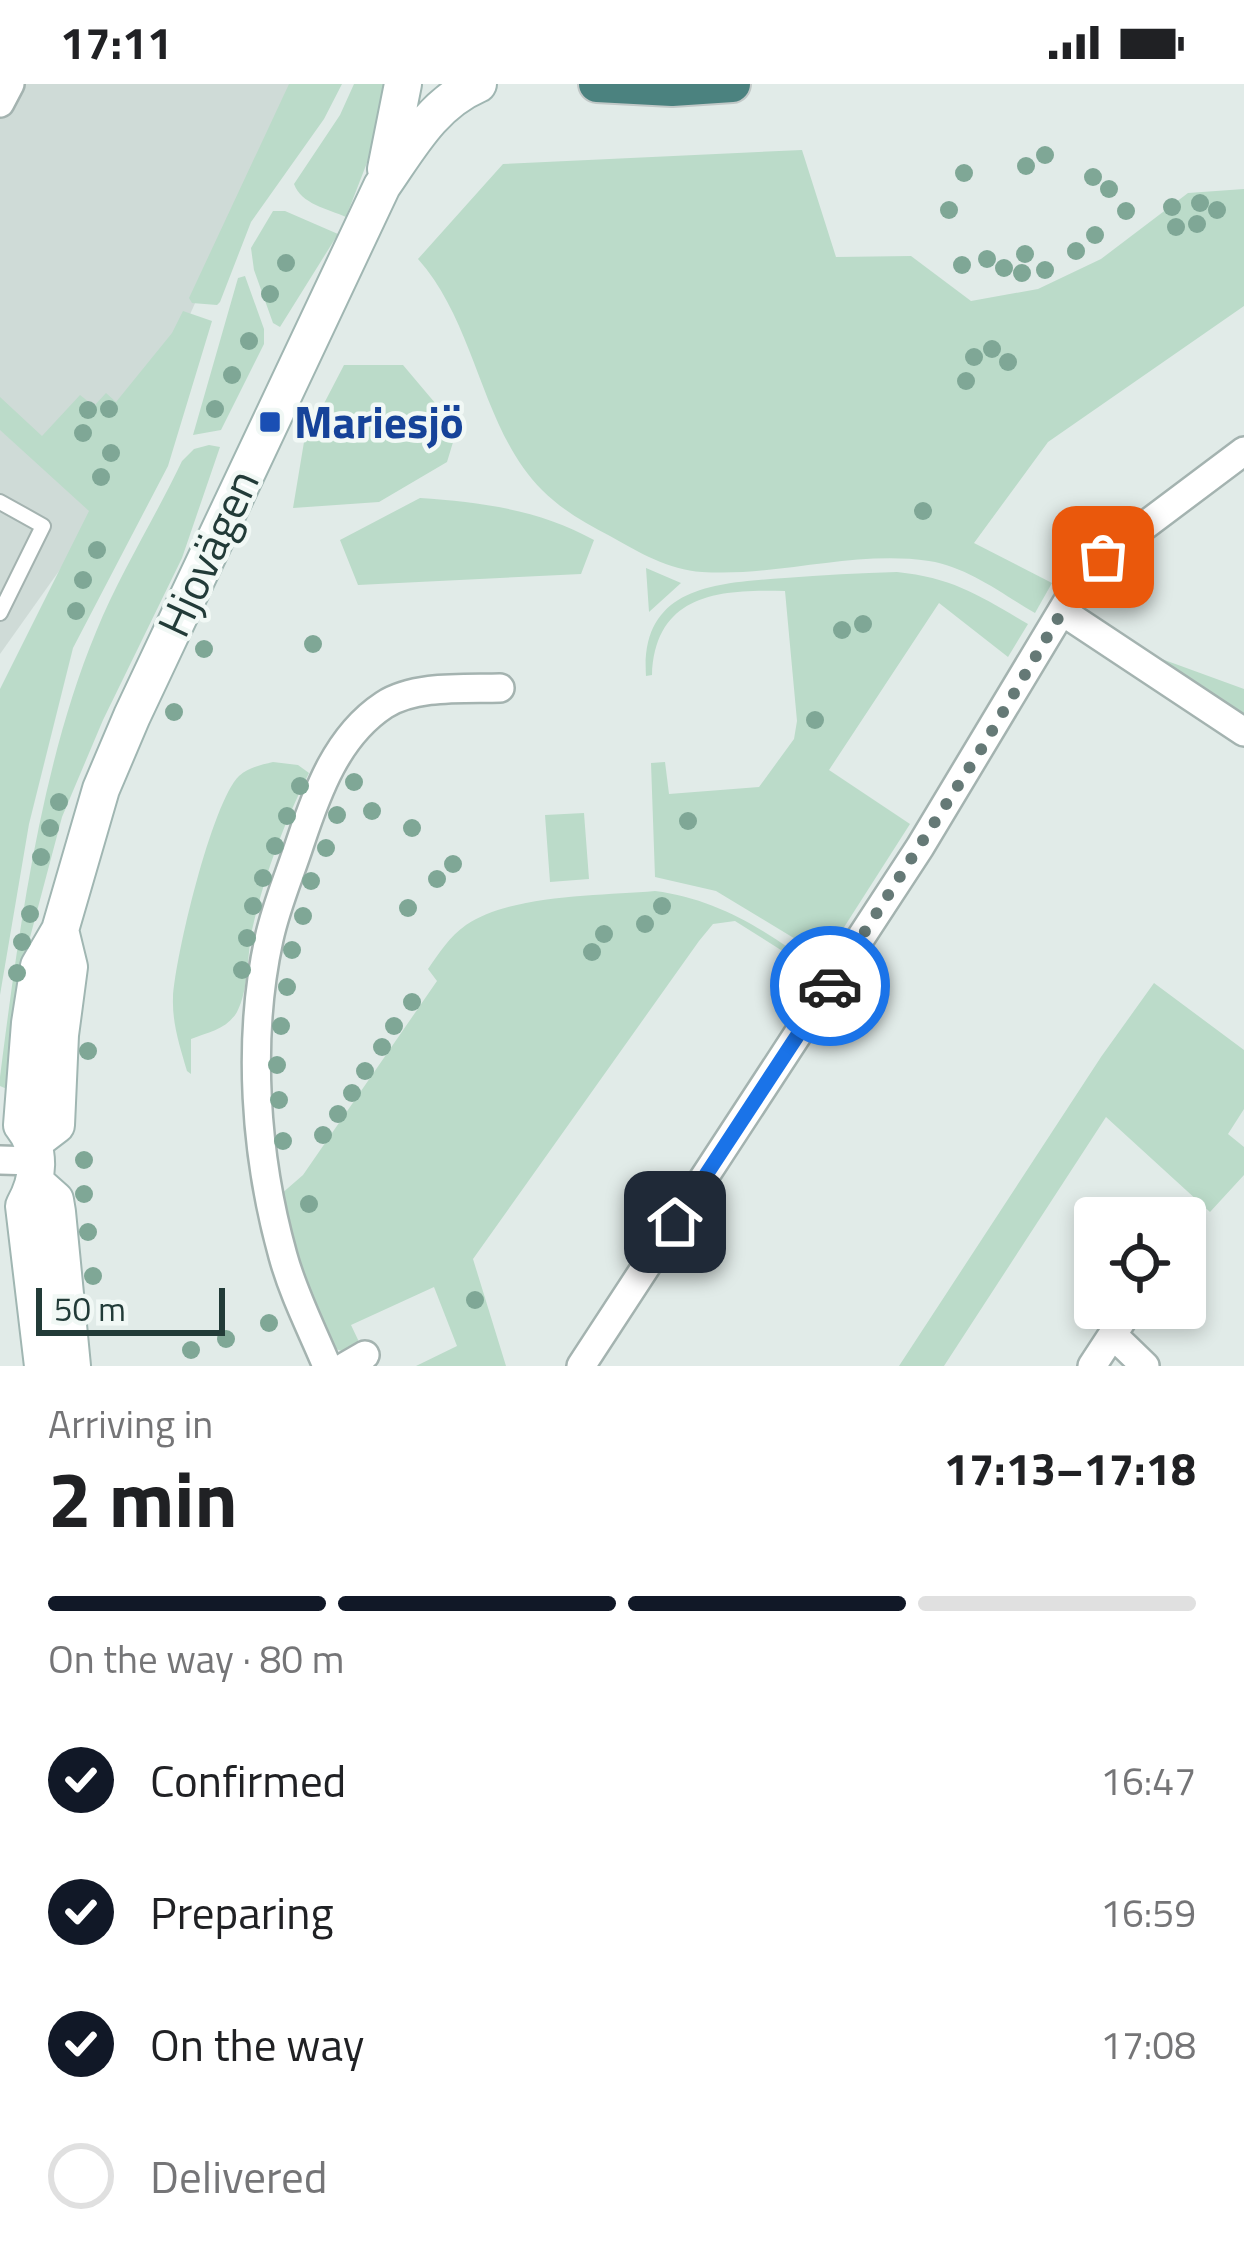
<!DOCTYPE html>
<html lang="en">
<head>
<meta charset="utf-8">
<style>
  body { margin:0; font-family:"Titillium Web",sans-serif; background:#f6f6f6; color:#202124; height:100vh; display:flex; flex-direction:column; font-size:45px; white-space:nowrap }
  * { box-sizing:border-box; margin:0 }
  p { font-size:39px; color:#757577 }
  .icon { flex:none; width:66px; height:66px; fill:none; stroke:currentColor; stroke-width:2; stroke-linecap:round; stroke-linejoin:round }
  .map { position:relative; height:1282px; overflow:hidden }
  .panel { display:flex; flex-direction:column; background:#fff; flex:1 }
  .panel>* { flex:none }
  .buttons { position:absolute; left:1074px; top:1113px; display:grid; gap:24px }
  .buttons a { display:grid; place-items:center; width:132px; height:132px; border-radius:12px; background:#fff; box-shadow:0 6px 18px #0003; font-size:60px }
  .scale { position:absolute; left:36px; bottom:30px; width:189px; box-sizing:border-box; padding-left:12px; border:6px solid #223b38; border-top:0; font-size:33px; line-height:42px; white-space:nowrap; color:#223b38; -webkit-text-stroke:9px #f1f8f5; paint-order:stroke }
  .pin { position:absolute; display:grid; place-items:center; width:102px; height:102px; color:#fff; margin:-51px; border-radius:24px; box-shadow:0 6px 18px #0006 }
  .courier { position:absolute; display:grid; place-items:center; width:120px; height:120px; margin:-60px; border:9px solid #1a73e8; border-radius:50%; background:#fff; color:#222; box-shadow:0 3px 15px #0007 }
  .overview em { font-style:normal; font-weight:700 }
  .overview div { display:flex; flex-direction:column-reverse }
  .overview { display:flex; align-items:center; justify-content:space-between; height:204px; padding:0 48px }
  h1 { font-size:78px; font-weight:700; line-height:90px }
  .bar { display:grid; grid-template-columns:repeat(4,1fr); gap:18px 12px; align-content:center; height:144px; padding:0 48px }
  .bar i { height:15px; border-radius:9px; background:#e0e0e0 }
  .bar .active { background:#111827 }
  .bar p { grid-column:span 4 }
  ol { padding:0 48px; list-style:none }
  li { display:flex; align-items:center; gap:36px; height:132px }
  li p { margin-inline-start:auto }
  li .icon { padding:12px; border-radius:50%; background:#111827; color:#fff; stroke-width:4 }
  li:last-child { color:#757577 }
  li i { width:66px; height:66px; border:6px solid #e0e0e0; border-radius:50% }
  .status { display:flex; justify-content:space-between; align-items:center; height:84px; padding:0 60px; background:#fff; direction:ltr }
  .status svg { height:33px; fill:currentColor }
  .map>svg:first-child { display:block }
  .built { fill:#cfdbd7 }
  .green { fill:#bbdbc9 }
  .lines { fill:none; stroke-linecap:round; stroke-linejoin:round }
  .service-casing { stroke:#a4b3b0; stroke-width:18 }
  .minor-casing { stroke:#a4b3b0; stroke-width:32 }
  .secondary-casing { stroke:#a0b6b2; stroke-width:40 }
  .trunk-casing { stroke:#c1c8c7; stroke-width:40 }
  .service { stroke:#fff; stroke-width:14 }
  .minor { stroke:#fff; stroke-width:27 }
  .secondary { stroke:#fff; stroke-width:36 }
  .trunk { stroke:#4b827f; stroke-width:36 }
  .tree { fill:#7fa796 }
  .done { stroke:#657976; stroke-width:12; stroke-dasharray:0 21.6 }
  .route { stroke:#1a73e8; stroke-width:15 }
  .transit-dot { fill:#1a4fb4; stroke:#f1f8f5; stroke-width:4.5 }
  .labels { text-anchor:middle; stroke-width:9; stroke-linejoin:round; paint-order:stroke }
  .transit-label { font-size:45px; font-weight:bold; fill:#164399; stroke:#f1f8f5; text-anchor:start }
  .street-label { font-size:45px; fill:#223b38; stroke:#f1f8f5 }
</style>
</head>
<body>
<div class="status"><b>17:11</b><svg viewBox="0 0 49 12"><path d="M0 12V9h3v3zM5 12V6h3v6zM10 12V3h3v9zM15 12V0h3v12zM26 1h20v11H26zM47 4h2v5h-2z"/></svg></div>
<div class="map">
<svg width="1244" height="1282" viewBox="0 0 1244 1282">
  <rect width="100%" height="100%" fill="#e1ebe8"/>
  <path class="built" d="M0,0H293L103,425L0,570Z"/>
  <path class="green" d="M289,0H342L324,35L251,138L220,218L217,221L192,219L189,214Z
    M354,0H390L380,45L346,133C328,125 301,120 294,100L340,31Z
    M802,66L836,173L911,172L971,217L1038,205L1101,175L1188,109L1244,105V222L1048,358L974,459L1052,499L1035,529C1002,510 968,483 929,477C853,466 778,493 702,488C669,486 638,468 610,452C585,439 562,426 542,406C481,345 477,241 418,175L503,80Z
    M273,127H285L338,150L280,243L273,239L254,186L251,164Z
    M245,192L264,245V260L221,346L193,351L238,194Z
    M183,227L212,237L168,382L73,564L29,740L0,911V605L89,427L0,346V313L42,352L80,311L94,322L106,309L116,318L172,249Z
    M344,281H403L457,345L447,378L379,418L293,424L304,358Z
    M209,361L220,363L182,474L103,636L62,733L24,876L7,1005L0,1002V993C18,851 41,680 96,548C120,489 155,434 182,377L194,365Z
    M420,414C480,418 541,426 594,456L581,490L358,501L340,456Z
    M646,484L681,499L649,528Z
    M897,488C954,494 980,512 1028,540L1008,573L939,519L829,686L910,740L825,873L716,807L655,793L651,679L665,678L669,710L759,703L794,655L797,637L785,507C719,505 655,510 652,591L646,592C640,502 716,499 785,494C822,491 860,489 897,488Z
    M1148,570L1244,605V634Z
    M273,678L298,681L309,689C284,739 264,792 252,846C247,871 249,905 237,928C227,945 209,948 191,955V990L187,987C180,963 172,939 173,914C175,873 212,718 239,692C249,683 261,681 273,678Z
    M584,729L589,795L550,798L545,731Z
    M655,807C718,815 767,847 817,884L814,887L735,837L713,840L699,857L473,1175L506,1282H416L457,1262L434,1203L351,1241L360,1260L342,1267L332,1264L306,1212L280,1111L303,1091L437,897L428,885C439,869 450,852 466,841C512,810 600,812 655,807Z
    M1154,899L1244,966V1025L1228,1050L1244,1063V1091L1210,1128L1106,1033L944,1282H899L1101,973Z"/>
  <g class="lines">
    <defs>
      <path id="service" d="M0,418L43,442L0,529"/>
      <path id="minor" d="M0,19L10,0
        M1063,528L1244,648
        M0,1076L34,1077
        M1185,1139L1187,1137
        M1113,1251L1145,1282
        M327,1282C312,1246 293,1209 283,1172C255,1072 247,956 269,855C276,822 290,790 300,759C317,708 337,652 384,621C415,601 464,605 500,604
        M346,1282L365,1271
        M581,1282L920,763L1081,495L1103,473L1244,367
        M1092,1282L1130,1224"/>
      <path id="secondary" d="M386,85L403,0
        M35,1057L56,1041L60,951L69,883L60,846
        M37,1100L55,1116L57,1128L72,1282
        M43,1282L24,1122C39,1095 42,1066 22,1041L30,939L39,882L60,846L101,705L132,632L382,102C410,62 432,20 478,0"/>
      <path id="trunk" d="M597,0L672,4L732,0"/>
    </defs>
    <use href="#service" class="service-casing"/>
    <use href="#minor" class="minor-casing"/>
    <use href="#secondary" class="secondary-casing"/>
    <use href="#trunk" class="trunk-casing"/>
    <use href="#service" class="service"/>
    <use href="#minor" class="minor"/>
    <use href="#secondary" class="secondary"/>
    <use href="#trunk" class="trunk"/>
  </g>
  <g class="tree">
    <circle cx="1045" cy="71" r="9"/>
    <circle cx="1026" cy="82" r="9"/>
    <circle cx="964" cy="89" r="9"/>
    <circle cx="1093" cy="93" r="9"/>
    <circle cx="1109" cy="105" r="9"/>
    <circle cx="1200" cy="119" r="9"/>
    <circle cx="1172" cy="123" r="9"/>
    <circle cx="949" cy="126" r="9"/>
    <circle cx="1217" cy="126" r="9"/>
    <circle cx="1126" cy="127" r="9"/>
    <circle cx="1197" cy="140" r="9"/>
    <circle cx="1176" cy="143" r="9"/>
    <circle cx="1095" cy="151" r="9"/>
    <circle cx="1076" cy="167" r="9"/>
    <circle cx="1025" cy="170" r="9"/>
    <circle cx="987" cy="175" r="9"/>
    <circle cx="286" cy="179" r="9"/>
    <circle cx="962" cy="181" r="9"/>
    <circle cx="1004" cy="184" r="9"/>
    <circle cx="1045" cy="186" r="9"/>
    <circle cx="1022" cy="189" r="9"/>
    <circle cx="270" cy="210" r="9"/>
    <circle cx="249" cy="257" r="9"/>
    <circle cx="992" cy="265" r="9"/>
    <circle cx="974" cy="273" r="9"/>
    <circle cx="1008" cy="278" r="9"/>
    <circle cx="232" cy="291" r="9"/>
    <circle cx="966" cy="297" r="9"/>
    <circle cx="109" cy="325" r="9"/>
    <circle cx="215" cy="325" r="9"/>
    <circle cx="88" cy="326" r="9"/>
    <circle cx="83" cy="349" r="9"/>
    <circle cx="111" cy="369" r="9"/>
    <circle cx="101" cy="393" r="9"/>
    <circle cx="923" cy="427" r="9"/>
    <circle cx="97" cy="466" r="9"/>
    <circle cx="83" cy="496" r="9"/>
    <circle cx="76" cy="527" r="9"/>
    <circle cx="863" cy="540" r="9"/>
    <circle cx="842" cy="546" r="9"/>
    <circle cx="313" cy="560" r="9"/>
    <circle cx="204" cy="565" r="9"/>
    <circle cx="174" cy="628" r="9"/>
    <circle cx="815" cy="636" r="9"/>
    <circle cx="354" cy="698" r="9"/>
    <circle cx="300" cy="702" r="9"/>
    <circle cx="59" cy="718" r="9"/>
    <circle cx="372" cy="727" r="9"/>
    <circle cx="337" cy="731" r="9"/>
    <circle cx="287" cy="732" r="9"/>
    <circle cx="688" cy="737" r="9"/>
    <circle cx="50" cy="744" r="9"/>
    <circle cx="412" cy="744" r="9"/>
    <circle cx="275" cy="762" r="9"/>
    <circle cx="326" cy="764" r="9"/>
    <circle cx="41" cy="773" r="9"/>
    <circle cx="453" cy="780" r="9"/>
    <circle cx="263" cy="794" r="9"/>
    <circle cx="437" cy="795" r="9"/>
    <circle cx="311" cy="797" r="9"/>
    <circle cx="253" cy="822" r="9"/>
    <circle cx="662" cy="822" r="9"/>
    <circle cx="408" cy="824" r="9"/>
    <circle cx="30" cy="830" r="9"/>
    <circle cx="303" cy="832" r="9"/>
    <circle cx="645" cy="840" r="9"/>
    <circle cx="604" cy="850" r="9"/>
    <circle cx="247" cy="854" r="9"/>
    <circle cx="22" cy="858" r="9"/>
    <circle cx="292" cy="866" r="9"/>
    <circle cx="592" cy="868" r="9"/>
    <circle cx="242" cy="886" r="9"/>
    <circle cx="17" cy="889" r="9"/>
    <circle cx="287" cy="903" r="9"/>
    <circle cx="412" cy="918" r="9"/>
    <circle cx="281" cy="942" r="9"/>
    <circle cx="394" cy="942" r="9"/>
    <circle cx="382" cy="963" r="9"/>
    <circle cx="88" cy="967" r="9"/>
    <circle cx="277" cy="981" r="9"/>
    <circle cx="365" cy="987" r="9"/>
    <circle cx="352" cy="1009" r="9"/>
    <circle cx="279" cy="1016" r="9"/>
    <circle cx="338" cy="1030" r="9"/>
    <circle cx="323" cy="1051" r="9"/>
    <circle cx="283" cy="1057" r="9"/>
    <circle cx="84" cy="1076" r="9"/>
    <circle cx="84" cy="1110" r="9"/>
    <circle cx="309" cy="1120" r="9"/>
    <circle cx="88" cy="1148" r="9"/>
    <circle cx="93" cy="1192" r="9"/>
    <circle cx="475" cy="1216" r="9"/>
    <circle cx="269" cy="1239" r="9"/>
    <circle cx="226" cy="1255" r="9"/>
    <circle cx="191" cy="1266" r="9"/>
  </g>
  <g class="lines">
    <path class="done" d="M830,902L982,664L1081,495L1103,473"/>
    <path class="route" d="M675,1138L830,902"/>
  </g>
  <rect class="transit-dot" x="258" y="326" width="24" height="24" rx="6"/>
  <g class="labels">
    <g class="transit-label">
      <text x="294" y="354">Mariesjö</text>
    </g>
    <g class="street-label">
      <text transform="translate(208 469) rotate(-65)" y="16">Hjovägen</text>
    </g>
  </g>
</svg>
<div class="buttons">
<a><svg class="icon" aria-label="locate" viewBox="0 0 24 24"><circle cx="12" cy="12" r="6"/><path d="M12 2v4M12 18v4M2 12h4M18 12h4"/></svg></a>
</div>
<div class="scale">50 m</div>
<div class="pin" style="left:1103px;top:473px;background:#ea580c"><svg class="icon" aria-label="bag" viewBox="0 0 24 24"><path d="M5 8h14l-1 12H6zM9 8a3 3 0 0 1 6 0"/></svg></div>
<div class="pin" style="left:675px;top:1138px;background:#1f2937"><svg class="icon" aria-label="home" viewBox="0 0 24 24"><path d="M3 11l9-7 9 7M6 9v11h12V9"/></svg></div>
<div class="courier" style="left:830px;top:902px"><svg class="icon" aria-label="car" viewBox="0 0 24 24"><path d="M5 17H2v-5l4-1 3-4h7l3 4 3 1v5h-3M9 17h6M6 11h13"/><circle cx="7" cy="17" r="2"/><circle cx="17" cy="17" r="2"/></svg></div>
</div>
<section class="panel">
<div class="overview"><div><h1>2 min</h1><p>Arriving in</p></div><em>17:13–17:18</em></div>
<div class="bar"><i class="active"></i><i class="active"></i><i class="active"></i><i></i><p>On the way · 80 m</p></div>
<ol>
<li><svg class="icon" aria-label="check" viewBox="0 0 24 24"><path d="M5 12l5 5 9-10"/></svg>Confirmed<p>16:47</p></li>
<li><svg class="icon" aria-label="check" viewBox="0 0 24 24"><path d="M5 12l5 5 9-10"/></svg>Preparing<p>16:59</p></li>
<li><svg class="icon" aria-label="check" viewBox="0 0 24 24"><path d="M5 12l5 5 9-10"/></svg>On the way<p>17:08</p></li>
<li><i></i>Delivered</li>
</ol>
</section>
</body>
</html>
